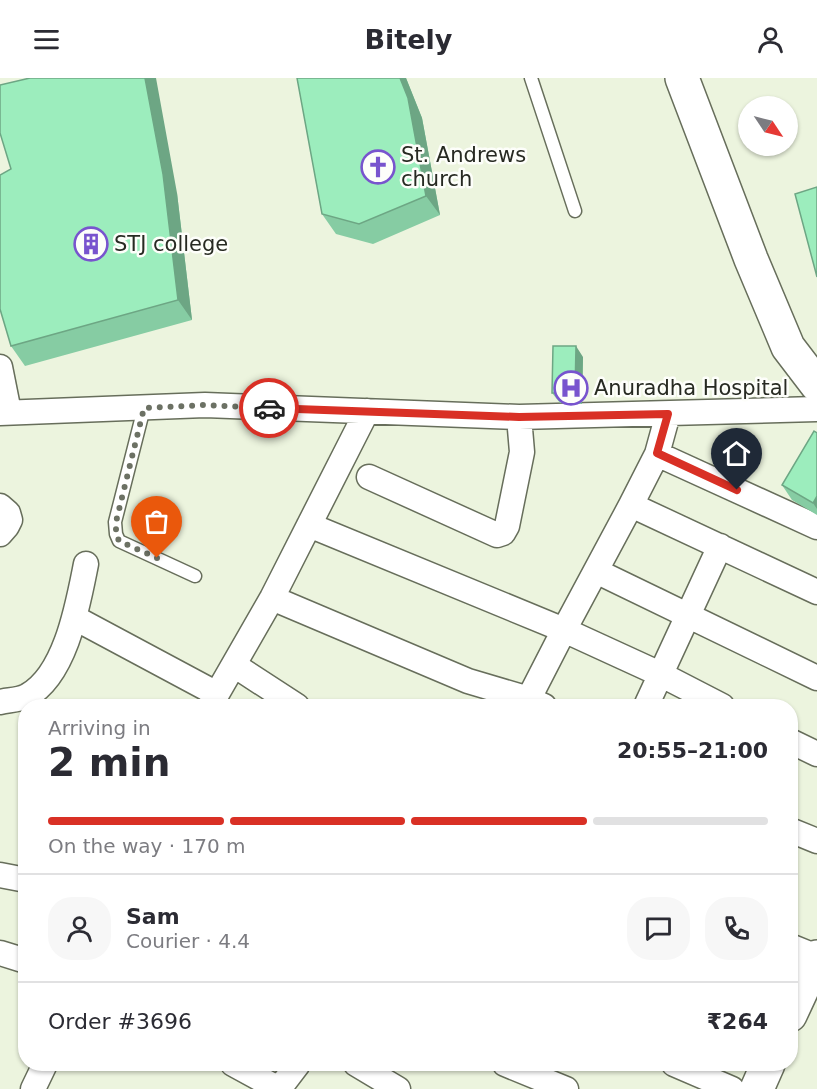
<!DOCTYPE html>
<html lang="en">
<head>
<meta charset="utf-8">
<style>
  body { margin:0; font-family:"DejaVu Sans",sans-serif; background:#f7f7f7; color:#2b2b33; height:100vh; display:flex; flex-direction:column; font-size:22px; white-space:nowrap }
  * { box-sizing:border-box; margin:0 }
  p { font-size:20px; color:#7c7c81 }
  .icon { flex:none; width:33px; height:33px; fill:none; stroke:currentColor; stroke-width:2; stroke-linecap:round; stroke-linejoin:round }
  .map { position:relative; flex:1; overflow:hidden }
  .sheet { position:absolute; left:18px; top:621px; width:780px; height:372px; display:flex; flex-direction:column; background:#fff; border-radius:24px; box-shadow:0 2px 4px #0004 }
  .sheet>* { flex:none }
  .needle { width:39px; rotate:125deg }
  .tools { position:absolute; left:738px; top:18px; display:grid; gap:12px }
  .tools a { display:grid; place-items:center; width:60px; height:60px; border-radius:50%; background:#fff; box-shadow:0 2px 4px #0004; font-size:30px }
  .pin { position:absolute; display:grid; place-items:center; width:51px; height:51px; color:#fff; margin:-62px -26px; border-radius:50% 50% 50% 0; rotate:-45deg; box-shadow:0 0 6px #0007 }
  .pin .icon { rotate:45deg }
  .courier { position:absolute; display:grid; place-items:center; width:60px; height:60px; margin:-30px; border:4px solid #d93025; border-radius:50%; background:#fff; color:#222; box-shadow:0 2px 8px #0007 }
  .overview em { font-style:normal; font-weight:700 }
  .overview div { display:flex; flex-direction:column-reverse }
  .overview { display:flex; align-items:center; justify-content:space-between; height:102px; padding:0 30px }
  h1 { font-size:39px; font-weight:700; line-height:45px }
  .bar { display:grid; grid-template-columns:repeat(4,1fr); gap:9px 6px; align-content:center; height:72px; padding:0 30px }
  .bar i { height:8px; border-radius:4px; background:#e1e1e2 }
  .bar .selected { background:#d93025 }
  .bar p { grid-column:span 4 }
  .line { display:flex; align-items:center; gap:15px; padding:0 30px; border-top:2px solid #e1e1e2 }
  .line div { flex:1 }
  .round { display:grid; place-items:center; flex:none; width:63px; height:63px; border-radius:24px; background:#f7f7f7 }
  header { display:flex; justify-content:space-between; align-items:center; height:78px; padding:0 30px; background:#fff; font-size:27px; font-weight:700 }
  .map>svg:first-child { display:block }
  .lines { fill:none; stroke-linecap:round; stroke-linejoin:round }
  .lane-casing { stroke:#676e5b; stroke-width:15 }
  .street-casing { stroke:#676e5b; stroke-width:27 }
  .secondary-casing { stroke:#676e5b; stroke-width:36 }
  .lane { stroke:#fff; stroke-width:12 }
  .street { stroke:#fff; stroke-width:24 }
  .secondary { stroke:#fff; stroke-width:33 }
  .wall { fill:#86cca3 }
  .shaded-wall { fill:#6da684 }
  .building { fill:#9cedbd; stroke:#6da684; stroke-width:1.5 }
  .done { stroke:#6c7164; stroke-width:6; stroke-dasharray:0 10.8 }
  .route { stroke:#d93025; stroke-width:8 }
  .labels { text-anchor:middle; stroke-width:5; stroke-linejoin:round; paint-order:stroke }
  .poi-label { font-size:21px; fill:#272a22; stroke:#fdfefa; text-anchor:start }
</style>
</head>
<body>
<header><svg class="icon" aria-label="menu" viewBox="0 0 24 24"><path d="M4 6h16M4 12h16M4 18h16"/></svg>Bitely<svg class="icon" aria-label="person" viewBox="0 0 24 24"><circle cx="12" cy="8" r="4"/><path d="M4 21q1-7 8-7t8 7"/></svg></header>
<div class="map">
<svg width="817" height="1011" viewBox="0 0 817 1011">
  <rect width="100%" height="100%" fill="#ecf4de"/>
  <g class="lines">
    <defs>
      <path id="lane" d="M531,0L575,133
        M144,330L115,444L116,456L119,463L195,498"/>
      <path id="street" d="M0,289L9,334
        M0,335L205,327L519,339L817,331
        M657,376L817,449
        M369,399L497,457L503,455L507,448L522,374L519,339
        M631,427L817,514
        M0,428L8,435L10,442L7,448L0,456
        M309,447L564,552L660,596L722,628
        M596,493L817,600
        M272,520L468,603L529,621L544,628
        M75,540L217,616
        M234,587L297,628
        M0,624C9,622 19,622 27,618C66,597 78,526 86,486
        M210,628L272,520L367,333
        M525,628L564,552L631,427L657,376L668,336
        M646,628L720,468
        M790,663L817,676
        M790,752L817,763
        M0,797L26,802
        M790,868L817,879
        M0,875L26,883
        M233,986L279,1011
        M356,986L398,1011
        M505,986L566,1011
        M674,986L732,1011
        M33,1011L45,986
        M279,1011L298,986"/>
      <path id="secondary" d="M682,0L751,181L788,269L817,307
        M790,937L817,879
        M757,1011L768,986"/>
    </defs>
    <use href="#lane" class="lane-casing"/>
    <use href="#street" class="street-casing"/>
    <use href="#secondary" class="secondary-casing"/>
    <use href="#lane" class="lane"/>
    <use href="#street" class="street"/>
    <use href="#secondary" class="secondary"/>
  </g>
  <path class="wall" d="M297,0H406L422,40L440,137L373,166L336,156L322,136Z
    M11,91L177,115L192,242L25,288L11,268Z
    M583,279L582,326L560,325L552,315Z
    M817,355V437L792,422L782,407Z"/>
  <path class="shaded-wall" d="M145,0H156L177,115L192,242L178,222Z
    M400,0H406L422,40L440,137L426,118Z
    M576,268L583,279L582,326L575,315Z
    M817,418V431L813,425Z"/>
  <path class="building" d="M30,0H145L163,96L178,222L11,268L0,231V97L11,91L0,55V7Z
    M297,0H400L408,20L426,118L359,146L322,136Z
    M817,109V199L795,116Z
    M553,268H576L575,315H552Z
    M814,353L817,355V418L813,425L782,407Z"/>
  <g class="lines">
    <path class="done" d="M157,480L119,463L116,456V444L144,330L205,327L269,330"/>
    <path class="route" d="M269,330L519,339L668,336L657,375L737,412"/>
  </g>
  <defs>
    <symbol id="church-ring" viewBox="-11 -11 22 22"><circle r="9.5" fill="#fdfefa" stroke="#7854ce" stroke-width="1.5"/><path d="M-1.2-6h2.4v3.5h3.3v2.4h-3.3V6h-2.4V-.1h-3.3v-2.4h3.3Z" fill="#7854ce"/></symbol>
    <symbol id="building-ring" viewBox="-11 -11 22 22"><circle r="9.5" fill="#fdfefa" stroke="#7854ce" stroke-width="1.5"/><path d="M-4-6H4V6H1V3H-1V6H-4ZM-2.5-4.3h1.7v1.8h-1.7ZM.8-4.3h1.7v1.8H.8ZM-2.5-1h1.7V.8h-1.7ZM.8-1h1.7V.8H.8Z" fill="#7854ce"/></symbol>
    <symbol id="hospital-ring" viewBox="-11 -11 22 22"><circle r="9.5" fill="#fdfefa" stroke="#7854ce" stroke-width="1.5"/><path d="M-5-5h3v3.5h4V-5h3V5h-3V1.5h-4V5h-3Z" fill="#7854ce"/></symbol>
  </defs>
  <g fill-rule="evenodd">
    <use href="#church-ring" x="359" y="70" width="38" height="38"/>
    <use href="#building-ring" x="72" y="147" width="38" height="38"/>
    <use href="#hospital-ring" x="552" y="291" width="38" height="38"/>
  </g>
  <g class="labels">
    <g class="poi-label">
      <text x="401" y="84">St. Andrews<tspan x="401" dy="24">church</tspan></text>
      <text x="114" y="173">STJ college</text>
      <text x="594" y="317">Anuradha Hospital</text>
    </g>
  </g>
</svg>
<div class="tools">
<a><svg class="needle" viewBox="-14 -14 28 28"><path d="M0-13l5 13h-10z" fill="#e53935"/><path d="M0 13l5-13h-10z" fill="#7c7c81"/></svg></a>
</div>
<div class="pin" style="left:157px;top:480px;background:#ea580c"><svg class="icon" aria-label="bag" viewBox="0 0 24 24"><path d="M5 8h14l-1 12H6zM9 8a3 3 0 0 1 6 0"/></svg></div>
<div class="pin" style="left:737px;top:412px;background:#1f2937"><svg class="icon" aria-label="home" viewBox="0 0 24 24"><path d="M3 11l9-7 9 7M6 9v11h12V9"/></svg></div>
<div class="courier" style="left:269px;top:330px"><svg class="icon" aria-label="car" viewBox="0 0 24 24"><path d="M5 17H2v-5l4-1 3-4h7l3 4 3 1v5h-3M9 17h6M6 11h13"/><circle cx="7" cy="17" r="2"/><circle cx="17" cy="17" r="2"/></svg></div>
<section class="sheet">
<div class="overview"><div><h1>2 min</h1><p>Arriving in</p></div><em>20:55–21:00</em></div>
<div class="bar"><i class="selected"></i><i class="selected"></i><i class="selected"></i><i></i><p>On the way · 170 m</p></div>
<div class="line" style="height:108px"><a class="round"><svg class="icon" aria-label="person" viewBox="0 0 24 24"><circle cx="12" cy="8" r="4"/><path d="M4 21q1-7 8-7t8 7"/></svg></a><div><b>Sam</b><p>Courier · 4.4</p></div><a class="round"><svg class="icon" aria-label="chat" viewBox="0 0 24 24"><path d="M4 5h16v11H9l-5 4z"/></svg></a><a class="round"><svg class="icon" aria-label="phone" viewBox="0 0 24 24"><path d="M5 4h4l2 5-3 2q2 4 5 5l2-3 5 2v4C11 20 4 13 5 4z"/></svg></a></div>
<div class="line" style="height:78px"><div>Order #3696</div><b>₹264</b></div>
</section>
</div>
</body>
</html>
